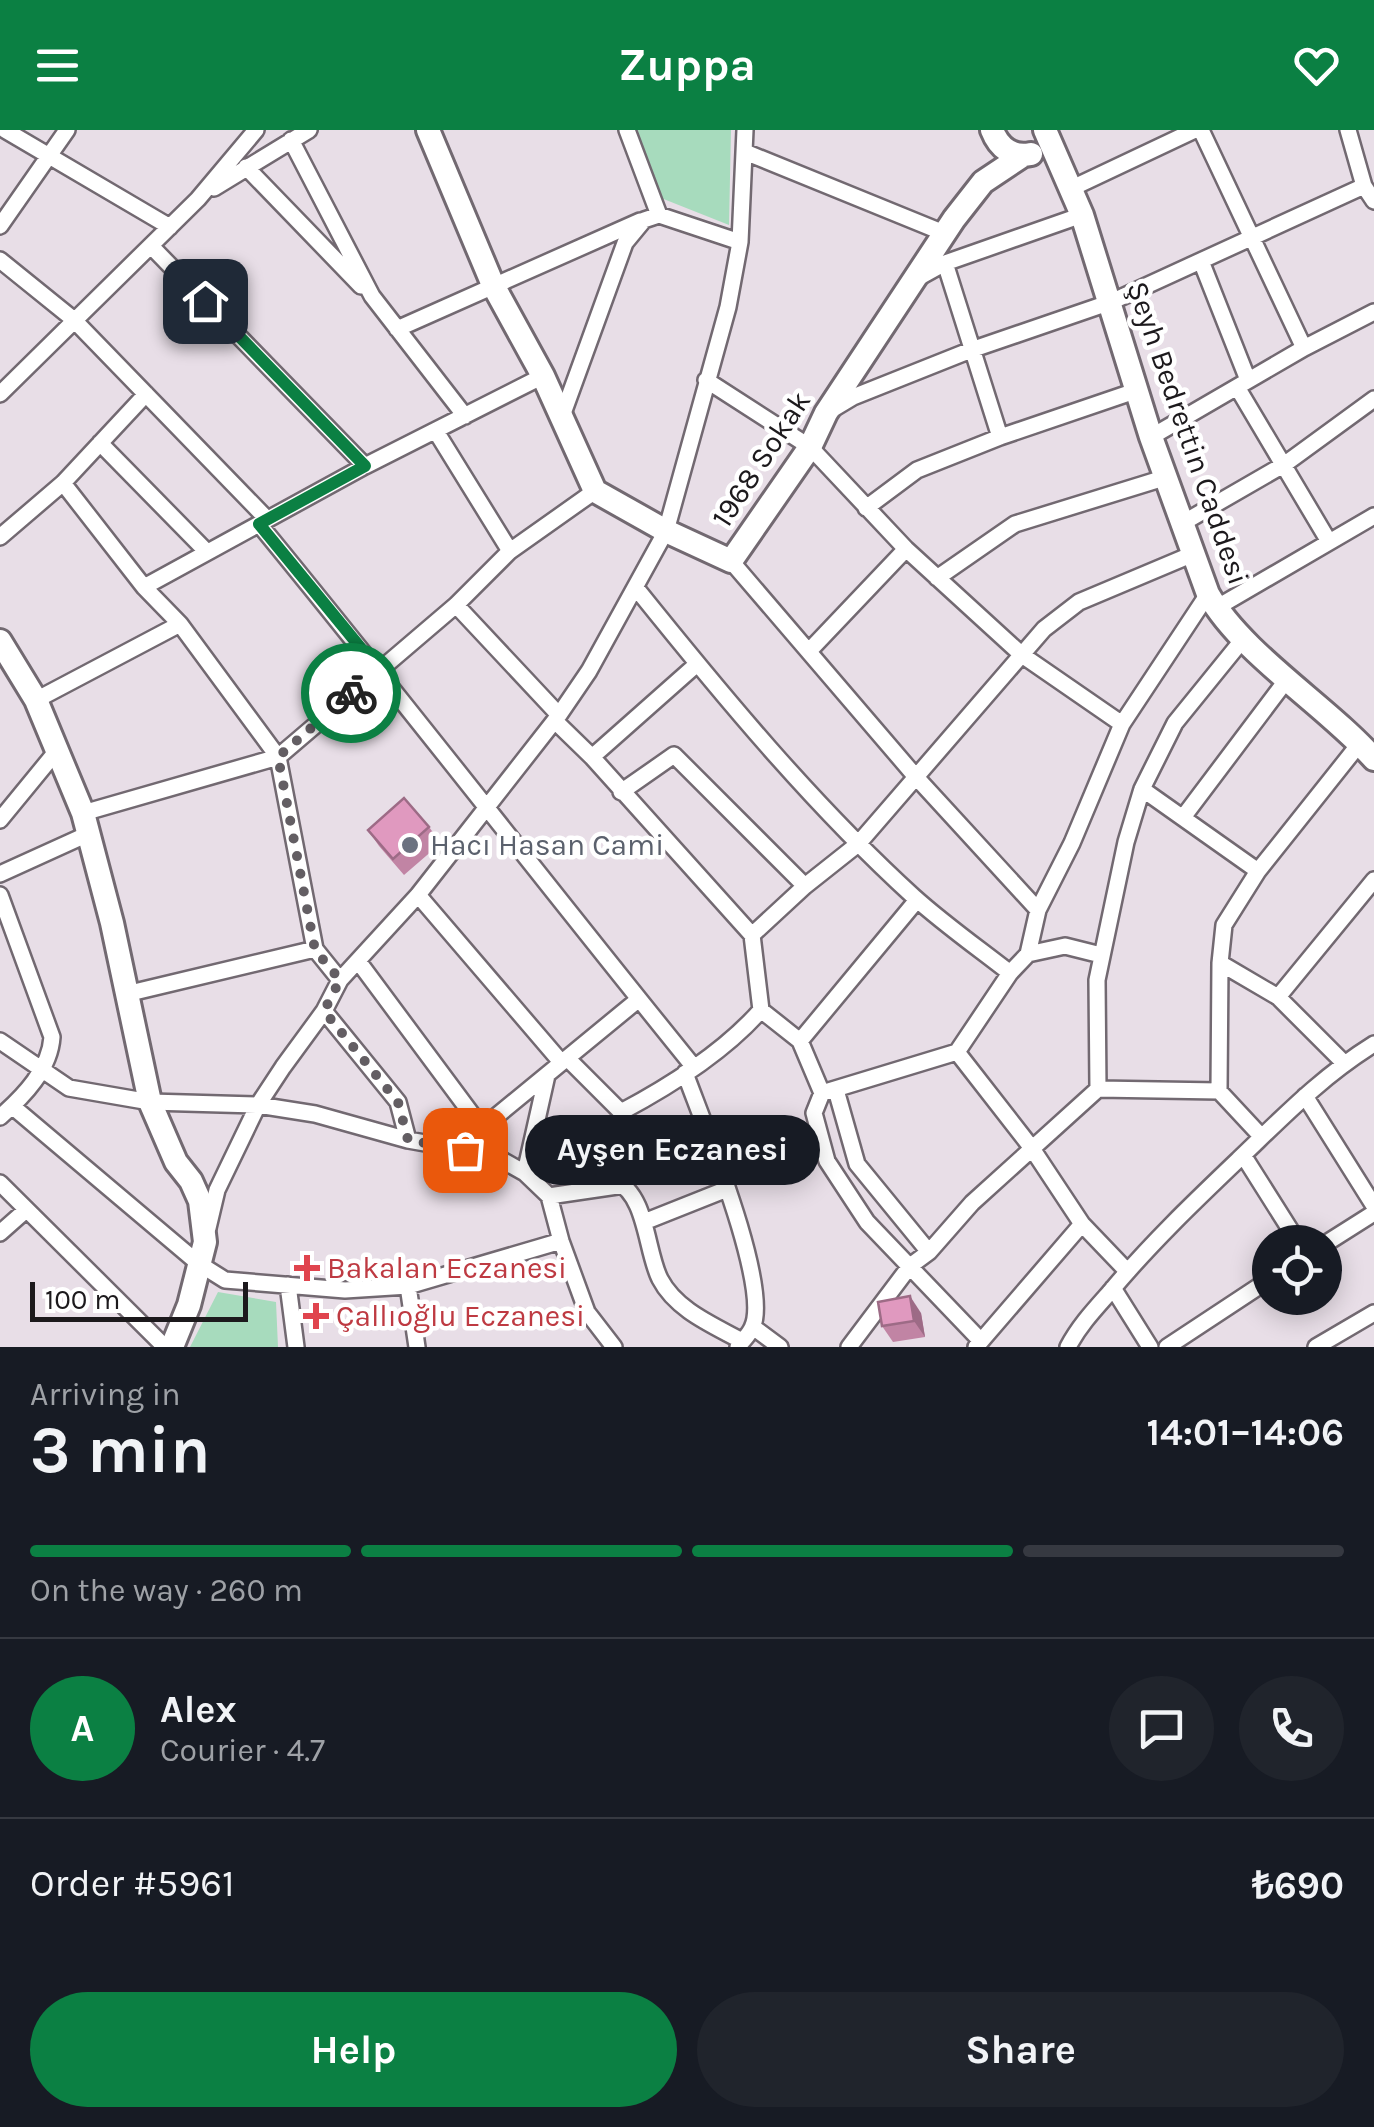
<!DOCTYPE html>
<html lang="en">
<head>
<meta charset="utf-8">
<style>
  body { margin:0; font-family:Karla,sans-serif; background:#20242c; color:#f1f3f6; height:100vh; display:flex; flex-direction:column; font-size:38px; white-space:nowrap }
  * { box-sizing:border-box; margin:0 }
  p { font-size:32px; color:#9ea1a6 }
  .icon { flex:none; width:55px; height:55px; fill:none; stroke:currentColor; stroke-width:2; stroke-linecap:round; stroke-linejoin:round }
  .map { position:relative; height:1217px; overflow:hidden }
  .sheet { display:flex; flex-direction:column; background:#171b24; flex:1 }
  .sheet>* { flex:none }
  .fabs { position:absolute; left:1252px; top:1095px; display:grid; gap:20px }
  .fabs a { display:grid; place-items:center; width:90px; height:90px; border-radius:50%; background:#171b24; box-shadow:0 5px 25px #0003; font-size:50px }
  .scale { position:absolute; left:30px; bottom:25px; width:218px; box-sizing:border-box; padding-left:10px; border:5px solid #1c191c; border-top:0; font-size:28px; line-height:35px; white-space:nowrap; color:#1c191c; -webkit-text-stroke:8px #fff; paint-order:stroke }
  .pin { position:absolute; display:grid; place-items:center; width:85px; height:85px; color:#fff; margin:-42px; border-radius:20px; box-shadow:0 5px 15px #0006 }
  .courier { position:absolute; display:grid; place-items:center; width:100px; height:100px; margin:-50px; border:8px solid #0b8043; border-radius:50%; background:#fff; color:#222; box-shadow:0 2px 12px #0007 }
  .bubble { position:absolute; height:70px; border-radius:35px; background:#171b24; box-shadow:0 5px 25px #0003; font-size:32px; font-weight:700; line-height:70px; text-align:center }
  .summary em { font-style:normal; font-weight:700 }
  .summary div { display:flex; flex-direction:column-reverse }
  .summary { display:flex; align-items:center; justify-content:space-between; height:170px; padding:0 30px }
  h1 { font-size:65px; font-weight:700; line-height:75px }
  .bar { display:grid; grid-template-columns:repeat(4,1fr); gap:15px 10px; align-content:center; height:120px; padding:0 30px }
  .bar i { height:12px; border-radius:8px; background:#363941 }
  .bar .selected { background:#0b8043 }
  .bar p { grid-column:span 4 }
  .line { display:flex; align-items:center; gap:25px; padding:0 30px; border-top:2px solid #363941 }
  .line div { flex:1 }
  .round { display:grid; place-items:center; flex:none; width:105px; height:105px; border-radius:52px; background:#20242c }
  .cta { display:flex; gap:20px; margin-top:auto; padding:20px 30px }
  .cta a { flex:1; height:115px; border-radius:60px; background:#0b8043; color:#fff; font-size:40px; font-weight:700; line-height:115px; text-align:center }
  .cta a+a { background:#20242c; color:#f1f3f6 }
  header { display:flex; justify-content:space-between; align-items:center; height:130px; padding:0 30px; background:#0b8043; color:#fff; font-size:45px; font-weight:700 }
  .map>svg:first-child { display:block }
  .green { fill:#a7dbbd }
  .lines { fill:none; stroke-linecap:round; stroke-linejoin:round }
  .street-casing { stroke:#726971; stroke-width:20 }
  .secondary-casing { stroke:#726971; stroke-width:28 }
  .street { stroke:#fff; stroke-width:15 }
  .secondary { stroke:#fff; stroke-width:22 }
  .wall { fill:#c184a4 }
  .shaded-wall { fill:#9d6b86 }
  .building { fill:#e099bf; stroke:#9d6b86; stroke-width:2.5 }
  .done { stroke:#635e63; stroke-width:10; stroke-dasharray:0 18 }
  .route { stroke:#0b8043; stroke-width:12 }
  .worship-dot { fill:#6b7280; stroke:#fff; stroke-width:4 }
  .health-dot { fill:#e0444e; stroke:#fff; stroke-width:4 }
  .labels { text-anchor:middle; stroke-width:9; stroke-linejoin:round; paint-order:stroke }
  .street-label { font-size:30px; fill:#1c191c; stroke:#fff }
  .worship-label { font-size:30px; fill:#5b616d; stroke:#fff; text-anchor:start }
  .health-label { font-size:30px; fill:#be3a42; stroke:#fff; text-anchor:start }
</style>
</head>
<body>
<header><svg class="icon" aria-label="menu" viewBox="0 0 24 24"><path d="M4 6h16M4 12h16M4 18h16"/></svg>Zuppa<svg class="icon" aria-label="heart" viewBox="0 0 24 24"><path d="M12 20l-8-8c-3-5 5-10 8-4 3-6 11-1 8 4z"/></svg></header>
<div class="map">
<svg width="1374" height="1217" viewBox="0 0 1374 1217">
  <rect width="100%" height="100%" fill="#e8dee7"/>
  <path class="green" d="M634,0H731L729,95L661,68Z
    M218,1162L276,1172L278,1217H190Z"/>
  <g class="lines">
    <defs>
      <path id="street" d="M5,0L170,97
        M627,0L659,85
        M1201,0L1304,218
        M1348,0L1364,56L1374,71
        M291,10L372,166L465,286
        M745,22L944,103
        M246,37L361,156
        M214,58L309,0
        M1070,59L1195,0
        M0,96L67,0
        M151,116L365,336
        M0,130L73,189L267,389
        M1201,131L1248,250
        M945,133L1000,307
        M918,148L945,133L1082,85
        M397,199L640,91
        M706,250L810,317L906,419L1022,525L1122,594
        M1237,257L1328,410
        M0,264L198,69L256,0
        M833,279L853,267L971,220L1111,172L1364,56
        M561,289L625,113L644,90L659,85L740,112
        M437,303L510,421
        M1151,307L1304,218L1374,182
        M100,313L206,421
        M63,353L144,457L180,494L278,627L315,819
        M866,378L917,340L1000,307L1138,260
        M259,394C406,573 547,756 693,936
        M1181,394L1285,334L1374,269
        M0,407L63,353L146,264
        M731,431L916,647L1038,780
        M937,448L1015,394L1167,347
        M144,457L365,336L543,246
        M636,458C722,565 812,674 914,767C944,794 978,818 1010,843
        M456,475L559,585
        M1216,478L1374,386
        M810,520L906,419
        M36,570L180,494
        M555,591L592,627L752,805L761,880C724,922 670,956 621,982L615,1051C647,1064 646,1122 660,1149C676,1180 713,1195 742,1211
        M592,627L697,534
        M1142,659L1258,741
        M621,662L674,625L805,756
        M83,683L278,627L456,475L510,421L595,361
        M1184,686L1288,548
        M0,690L55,623
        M0,744L88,704
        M0,765L52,907C50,939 24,966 0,987
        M418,765L561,932
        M752,805L805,756L858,714L1044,499L1079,472L1193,424
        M1028,824L1038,780L1072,713L1122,594L1208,464
        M358,831L482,998
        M1220,833L1278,867L1344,933
        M126,864L315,819L340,850
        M1278,867L1374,750
        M761,880L800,911L822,963L814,983L827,1031L867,1092L980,1210
        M324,881L398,972L408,1010
        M0,911L69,958L150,972L258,975L315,984L408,1010L493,1025L525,1043L549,1066L561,1111L587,1182L614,1217
        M800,911L917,770
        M957,922L1031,1017L1082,1094L1126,1140
        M567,928L621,982
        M685,943C702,990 772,1158 752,1198C749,1205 742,1211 738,1217
        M1098,959L1219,961
        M836,960L857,1034L929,1122
        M822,963L957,922L1010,843L1028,824L1065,816L1101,825
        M1305,966L1374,1076
        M12,976L198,1133L225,1150L345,1160L408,1156L561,1111
        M1260,1005L1219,961L1220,833L1224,795L1258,741L1360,613
        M493,1025L482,998L639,869
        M1243,1025L1298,1112
        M525,1043L547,945
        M0,1053L165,1217
        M549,1066L624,1055
        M644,1092L727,1059
        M208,1098L217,1060L258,975L283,937L324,881L340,850L418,765L559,585L589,541L666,401L728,177L740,112L745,0
        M0,1103L26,1080
        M1325,1114L1374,1083
        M288,1155L296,1217
        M408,1156L417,1217
        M1113,1158L1150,1217
        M753,1197L780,1217
        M849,1217L910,1136L929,1122L972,1073L1098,959L1097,850L1126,712L1142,659L1175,593L1244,508
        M976,1217L1082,1094
        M1068,1217C1079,1196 1094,1180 1110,1162C1150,1114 1194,1072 1239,1029C1283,987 1321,947 1374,914
        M1167,1217L1270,1149
        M1316,1217L1374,1183"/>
      <path id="secondary" d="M428,0L493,155L543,246L595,361L666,401L731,431L810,317L826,283L954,89L983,52L1022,26
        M992,0C999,18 1012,28 1031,24
        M1045,0L1082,85L1151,307L1208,464C1242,524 1327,576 1374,629
        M0,511L36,570L83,683L112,793L150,972L176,1032L191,1051L200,1071L205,1112L189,1175L172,1217"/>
    </defs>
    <use href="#street" class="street-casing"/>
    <use href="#secondary" class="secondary-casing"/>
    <use href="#street" class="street"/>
    <use href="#secondary" class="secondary"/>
  </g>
  <path class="wall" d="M429,697L441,713L404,745L379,716L368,700Z
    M921,1183L925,1207L893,1212L882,1196Z"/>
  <path class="shaded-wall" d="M910,1166L921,1183L925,1207L914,1191Z"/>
  <path class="building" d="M404,668L429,697L393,729L368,700Z
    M910,1166L914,1191L882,1196L878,1172Z"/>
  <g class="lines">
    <path class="done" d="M351,563L278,627L315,820L340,850L324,881L398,972L408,1010L465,1020"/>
    <path class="route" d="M205,171L365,336L259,394L378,539L351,563"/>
  </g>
  <circle class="worship-dot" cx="410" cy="715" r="10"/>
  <g class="health-dot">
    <path d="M302 1123h10v10h10v10h-10v10h-10v-10h-10v-10h10z"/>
    <path d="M311 1171h10v10h10v10h-10v10h-10v-10h-10v-10h10z"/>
  </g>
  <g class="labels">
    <g class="street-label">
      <text transform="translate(1188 303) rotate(71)" y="10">Şeyh Bedrettin Caddesi</text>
      <text transform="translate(761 329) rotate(-57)" y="10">1968 Sokak</text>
    </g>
    <g class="worship-label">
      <text x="430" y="725">Hacı Hasan Cami</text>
    </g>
    <g class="health-label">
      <text x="327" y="1148">Bakalan Eczanesi</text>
      <text x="336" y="1196">Çallıoğlu Eczanesi</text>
    </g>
  </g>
</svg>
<div class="fabs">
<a><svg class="icon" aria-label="locate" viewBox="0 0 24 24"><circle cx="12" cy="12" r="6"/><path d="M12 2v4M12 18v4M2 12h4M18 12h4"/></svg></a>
</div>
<div class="scale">100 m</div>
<div class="pin" style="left:465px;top:1020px;background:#ea580c"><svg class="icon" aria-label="bag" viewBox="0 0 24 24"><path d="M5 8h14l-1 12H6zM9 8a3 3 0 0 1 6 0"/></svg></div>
<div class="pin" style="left:205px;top:171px;background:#1f2937"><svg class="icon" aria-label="home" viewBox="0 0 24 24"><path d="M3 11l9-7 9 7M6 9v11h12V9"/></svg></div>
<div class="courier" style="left:351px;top:563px"><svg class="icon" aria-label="bike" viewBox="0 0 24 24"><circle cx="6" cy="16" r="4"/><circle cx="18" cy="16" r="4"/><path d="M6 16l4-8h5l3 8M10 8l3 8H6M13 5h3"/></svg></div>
<div class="bubble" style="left:525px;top:985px;width:295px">Ayşen Eczanesi</div>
</div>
<section class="sheet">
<div class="summary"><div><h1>3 min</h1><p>Arriving in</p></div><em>14:01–14:06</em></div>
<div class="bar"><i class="selected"></i><i class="selected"></i><i class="selected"></i><i></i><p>On the way · 260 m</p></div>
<div class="line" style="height:180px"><b class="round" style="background:#0b8043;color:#fff">A</b><div><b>Alex</b><p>Courier · 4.7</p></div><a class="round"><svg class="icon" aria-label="chat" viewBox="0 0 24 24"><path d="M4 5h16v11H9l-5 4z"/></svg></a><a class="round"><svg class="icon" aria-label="phone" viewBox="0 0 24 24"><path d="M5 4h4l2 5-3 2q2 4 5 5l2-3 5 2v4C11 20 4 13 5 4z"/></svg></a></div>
<div class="line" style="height:130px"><div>Order #5961</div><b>₺690</b></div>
<div class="cta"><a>Help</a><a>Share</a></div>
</section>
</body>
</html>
